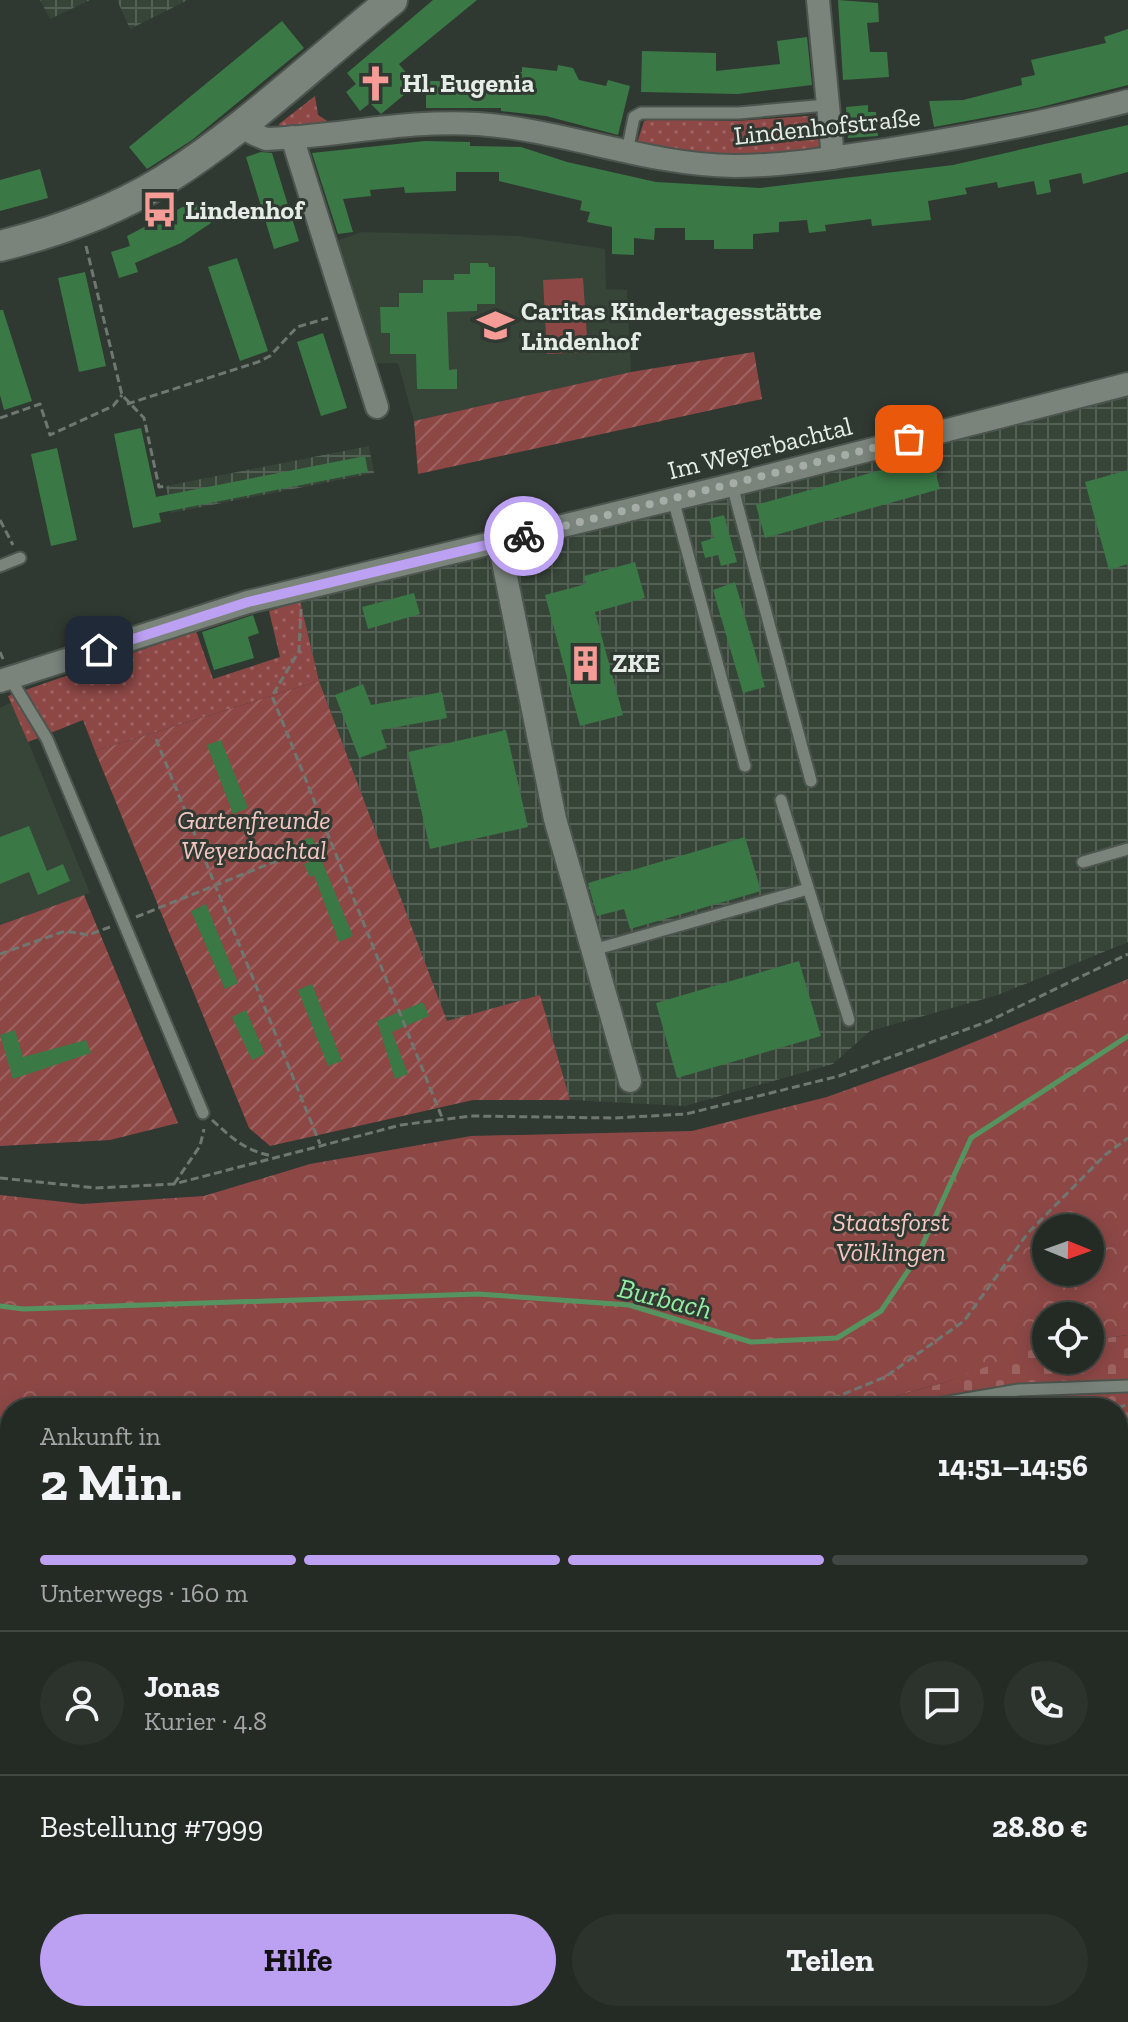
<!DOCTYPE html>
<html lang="de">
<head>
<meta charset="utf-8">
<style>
  body { margin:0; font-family:"Zilla Slab",serif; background:#2c332d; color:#f1f3f6; height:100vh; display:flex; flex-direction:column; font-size:30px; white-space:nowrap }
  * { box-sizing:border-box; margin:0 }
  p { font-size:26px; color:#a3a7a7 }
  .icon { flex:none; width:44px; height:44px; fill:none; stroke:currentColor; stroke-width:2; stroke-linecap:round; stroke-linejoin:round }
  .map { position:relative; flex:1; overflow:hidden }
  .panel { position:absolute; left:0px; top:1398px; width:1128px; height:624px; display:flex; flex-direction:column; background:#242b25; border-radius:32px 32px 0 0; box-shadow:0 4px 20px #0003,0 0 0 2px #414742 }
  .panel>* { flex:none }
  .needle { width:52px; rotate:91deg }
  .buttons { position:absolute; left:1032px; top:1214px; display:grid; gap:16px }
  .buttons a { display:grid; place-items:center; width:72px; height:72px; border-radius:50%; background:#242b25; box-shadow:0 4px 20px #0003,0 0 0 2px #414742; font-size:40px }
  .pin { position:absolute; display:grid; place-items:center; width:68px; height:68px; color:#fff; margin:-34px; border-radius:16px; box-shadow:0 4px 12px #0006 }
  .courier { position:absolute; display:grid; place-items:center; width:80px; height:80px; margin:-40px; border:6px solid #bca0f2; border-radius:50%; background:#fff; color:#222; box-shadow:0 2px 10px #0007 }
  .head em { font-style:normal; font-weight:700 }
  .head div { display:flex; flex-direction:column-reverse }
  .head { display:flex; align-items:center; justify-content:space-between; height:136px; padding:0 40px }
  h1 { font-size:52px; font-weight:700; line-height:60px }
  .bar { display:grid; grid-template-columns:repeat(4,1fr); gap:12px 8px; align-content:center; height:96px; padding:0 40px }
  .bar i { height:10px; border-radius:6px; background:#414742 }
  .bar .active { background:#bca0f2 }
  .bar p { grid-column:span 4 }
  .line { display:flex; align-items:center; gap:20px; padding:0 40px; border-top:2px solid #414742 }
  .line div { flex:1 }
  .round { display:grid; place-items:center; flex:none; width:84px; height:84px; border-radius:42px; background:#2c332d }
  .primary-button { display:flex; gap:16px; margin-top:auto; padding:16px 40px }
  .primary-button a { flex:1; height:92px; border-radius:48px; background:#bca0f2; color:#111; font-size:32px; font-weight:700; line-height:92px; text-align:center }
  .primary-button a+a { background:#2c332d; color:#f1f3f6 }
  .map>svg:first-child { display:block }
  .built { fill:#374438 }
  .industrial { fill:url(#industrial-grid) }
  .grass { fill:url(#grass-dots) }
  .forest { fill:url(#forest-crowns); fill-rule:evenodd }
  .cemetery { fill:url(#cemetery-stones) }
  .garden { fill:url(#garden-furrows) }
  .pitch { fill:#8d4846 }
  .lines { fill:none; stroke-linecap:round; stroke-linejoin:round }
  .stream { stroke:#559460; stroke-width:5 }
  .building { fill:#3a7846 }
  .lane-casing { stroke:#4e554f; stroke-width:15 }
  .street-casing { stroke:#4e554f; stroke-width:26 }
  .secondary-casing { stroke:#4e554f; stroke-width:34 }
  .path { stroke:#6f7770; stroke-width:3; stroke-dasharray:8 4; stroke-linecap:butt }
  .lane { stroke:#7a847b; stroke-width:11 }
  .street { stroke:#7a847b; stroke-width:22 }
  .secondary { stroke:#7a847b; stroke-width:30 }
  .done { stroke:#a6ada7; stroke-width:8; stroke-dasharray:0 14.4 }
  .route { stroke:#bca0f2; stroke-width:10 }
  .labels { text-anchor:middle; stroke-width:6; stroke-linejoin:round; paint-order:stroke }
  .poi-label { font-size:26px; font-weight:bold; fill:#e6ece7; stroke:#303931; text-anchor:start }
  .street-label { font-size:26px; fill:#e6ece7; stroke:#303931 }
  .park-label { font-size:26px; font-style:italic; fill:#f4c6c2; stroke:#303931 }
  .water-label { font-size:28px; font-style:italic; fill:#95eda4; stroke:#303931 }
</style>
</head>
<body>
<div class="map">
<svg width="1128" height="2022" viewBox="0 0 1128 2022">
  <defs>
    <pattern id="industrial-grid" width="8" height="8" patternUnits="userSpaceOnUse" patternTransform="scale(2)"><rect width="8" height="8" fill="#374438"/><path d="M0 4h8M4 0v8" fill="none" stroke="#545f55"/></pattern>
    <pattern id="grass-dots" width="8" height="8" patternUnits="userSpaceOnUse" patternTransform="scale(2)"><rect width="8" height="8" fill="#8d4846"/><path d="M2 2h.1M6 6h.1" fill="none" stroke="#9d6361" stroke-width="1.8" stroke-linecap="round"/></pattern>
    <pattern id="forest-crowns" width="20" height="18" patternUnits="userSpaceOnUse" patternTransform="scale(2)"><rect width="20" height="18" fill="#8d4846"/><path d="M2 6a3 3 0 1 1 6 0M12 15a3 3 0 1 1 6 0" fill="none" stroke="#9d6361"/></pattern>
    <pattern id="cemetery-stones" width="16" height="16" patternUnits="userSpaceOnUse" patternTransform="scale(2)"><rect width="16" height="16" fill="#8d4846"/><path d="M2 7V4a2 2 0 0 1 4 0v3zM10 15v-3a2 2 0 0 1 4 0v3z" fill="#9d6361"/></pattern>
    <pattern id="garden-furrows" width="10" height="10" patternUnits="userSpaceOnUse" patternTransform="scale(2)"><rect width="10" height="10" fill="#8d4846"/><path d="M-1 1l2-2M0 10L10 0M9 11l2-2" fill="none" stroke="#9d6361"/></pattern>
  </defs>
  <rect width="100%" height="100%" fill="#303931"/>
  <path class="built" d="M362,232L518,236L605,249L606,289L627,290L631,372L414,421L398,363H372L336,241Z
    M12,702L90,893L0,925V708Z"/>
  <path class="industrial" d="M40,0H90L50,19Z
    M117,0H188L130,29Z
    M1128,396V942L998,995L870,1031L833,1064L685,1106L570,1100L540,995L447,1022L319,681L300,602Z
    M369,446L374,473L171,513L166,486Z"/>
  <path class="grass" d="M315,96L318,115L329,122L281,132L279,124Z
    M821,115L824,151L720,157L637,143L644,121L651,119L737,121Z
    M300,601L319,681L95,751L83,720L28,742L8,696L196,631L213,679L280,657L269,611Z"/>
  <path class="forest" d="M1128,979V1335L1090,1340V1316H1046V1347L943,1383L851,1408H10V1431L0,1429V1195L82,1204L204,1196L310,1164L471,1136L692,1131L827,1097L935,1058ZM1046,1228H1090V1272H1046Z"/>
  <path class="cemetery" d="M1128,1335V2022H439L441,2012H1118V1408H851L943,1383L1034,1349L1046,1347V1360H1090V1340Z"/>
  <path class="garden" d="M754,352L762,399L418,474L414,421L631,372Z
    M319,681L447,1021L540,995L570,1100H473L270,1146L249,1128L95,751Z
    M84,895L178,1123L110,1140L0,1146V925Z
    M0,1429L10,1431V1477L0,1476Z"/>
  <path class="pitch" d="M583,278L588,352L547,354L543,280Z"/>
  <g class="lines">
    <path class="stream" d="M0,1306L23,1309L478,1294L629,1305L751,1342L837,1338L881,1311L916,1259L971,1138L1128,1036"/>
  </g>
  <path class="building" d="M433,0H477L399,64L416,85L381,114L370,103L360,111L346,92L356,84L347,73Z
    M838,0L878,3L879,22L867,23L870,52H887L889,77L843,80Z
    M282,21L304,48L192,140L147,169L129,147Z
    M1128,29V85L1037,108L934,127L929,101L963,100L1022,85L1021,78L1035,75L1031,60L1106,43L1104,37Z
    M807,37L812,85L738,94L641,92L642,51L716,53V71L780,64L777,41Z
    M558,65L573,68L579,80L606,86L608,80L630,86L618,135L546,116L501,111V108H426V81H481V88L511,91L513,72H522V67L557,71Z
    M868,105V112H876L878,136L848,138L846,107Z
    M1128,125V172L1083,184L1081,173L1049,180L1051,192L1037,195L1034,181L998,188L997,182L965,188L967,194L928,201L931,220L872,226L871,219L825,225L826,231L809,233L807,220L779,222V232L753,234V249H714V240H685V228H655L654,240L634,238V255L612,254V227L587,222L590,212L580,210L582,201L499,181V172H456V191L405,193L404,187L370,190L371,196L343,199L353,232L338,234L312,153L425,141L470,142V146L521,147L567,162L656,182L760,188L953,165Z
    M261,152L272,153L299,241L274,249L246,157Z
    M40,169L48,198L0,211V180Z
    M194,201L211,223L181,243L135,263L138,272L119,278L111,252L130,246L127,236Z
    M237,258L268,351L240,361L208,267Z
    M470,263H488L489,267H495V304H477V311L447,312L449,370L457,369V389H417L416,354H390V333H381L380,307H399V293H423V280H454V274H470Z
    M85,272L106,366L79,372L58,278Z
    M0,310H3L32,401L4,410L0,395Z
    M323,333L347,408L321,416L297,342Z
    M141,428L156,497L365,456L368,472L159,513L161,522L133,528L114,434Z
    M57,448L77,540L51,546L31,454Z
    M931,456L940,489L765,538L756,505Z
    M1128,470V564L1109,570L1085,482Z
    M724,515L737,562L721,566L718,555L705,558L701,542L714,538L709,519Z
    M635,562L645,598L595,612L623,715L580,726L545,595L586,584L584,576Z
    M735,582L765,687L743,693L713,590Z
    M414,593L420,614L368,629L362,607Z
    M253,615L259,633L248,637L254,658L214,670L202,632Z
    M363,684L371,705L442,692L447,718L381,730L387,748L359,758L335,695Z
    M506,730L528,827L430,849L408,752Z
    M221,740L248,808L233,814L207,745Z
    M29,826L47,871L63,864L70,881L38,895L29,872L0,884V837Z
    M312,837L353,936L339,942L314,875L310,877L304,864L309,862L301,841Z
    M745,837L761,891L630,929L624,909L597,916L588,883Z
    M206,904L238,983L225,989L191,911Z
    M799,961L821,1036L677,1078L656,1003Z
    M312,984L342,1061L328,1066L298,990Z
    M423,1002L429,1016L392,1032L408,1074L395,1079L377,1021Z
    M246,1010L265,1054L252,1060L232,1017Z
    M15,1030L23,1057L86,1040L91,1053L13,1079L0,1035Z"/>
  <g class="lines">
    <defs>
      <path id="lane" d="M627,152L634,117L641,113H738L827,105
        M732,485L811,781
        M673,499L745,766
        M0,566L20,558
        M10,678L47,739L203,1113
        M781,800L849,1020
        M1083,862L1128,849
        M593,950L808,889
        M914,1408L1019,1390L1128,1386
        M1118,1858L1128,1857
        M904,2022L905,2012"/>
      <path id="street" d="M818,0L833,158
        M244,121L252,133L266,139C337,137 406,119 478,124C564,130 647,165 734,166C787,166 839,157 891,149C973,136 1048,122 1128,101
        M292,137L377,407
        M499,542L555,819L630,1081
        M0,681L248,602L732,485L1128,384
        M0,1488L10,1489
        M0,1694L10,1697
        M0,1927L10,1930
        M201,2012L223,2022"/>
      <path id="secondary" d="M0,246C56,232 114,211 163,181C245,130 317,60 392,0"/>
    </defs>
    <use href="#lane" class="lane-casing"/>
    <use href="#street" class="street-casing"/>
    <use href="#secondary" class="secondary-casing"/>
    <path class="path" d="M86,246L122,395L144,418L159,487L166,486
      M127,404L258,362L270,356L297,327L328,318
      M0,418L40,404L50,435L113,406L122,395
      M0,520L13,545
      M301,609L299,651L272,696L443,1120
      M0,652L3,659
      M156,739L320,1144
      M136,917L329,840
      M0,954L65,931L88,935L110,927
      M212,1120C232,1138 245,1151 273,1156
      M0,1178L96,1188L174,1184L401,1125L471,1116L614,1118L686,1114L839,1076L989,1021L1128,954
      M174,1184L200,1146L204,1129
      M810,1408L885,1377L964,1321L1028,1233L1105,1155L1128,1138
      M1118,1408L1128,1404
      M1118,1560L1127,1542
      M1118,1590L1127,1594
      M1119,1644L1128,1622
      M1118,1800H1128
      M1118,1885L1128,1887
      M1118,1911L1128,1913
      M1118,1935L1128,1937
      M1118,1963L1128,1965
      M432,2022L435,2012
      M810,2022L812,2012
      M1066,2022L1068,2012"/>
    <use href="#lane" class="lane"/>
    <use href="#street" class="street"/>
    <use href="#secondary" class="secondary"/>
  </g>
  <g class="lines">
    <path class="done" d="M524,536L909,439"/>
    <path class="route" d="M99,650L248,602L524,536"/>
  </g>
  <defs>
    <symbol id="church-bare" viewBox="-9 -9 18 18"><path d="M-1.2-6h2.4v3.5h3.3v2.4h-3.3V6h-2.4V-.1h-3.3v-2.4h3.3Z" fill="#f59c96" stroke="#303931" stroke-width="2.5" paint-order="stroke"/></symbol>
    <symbol id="bus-bare" viewBox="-9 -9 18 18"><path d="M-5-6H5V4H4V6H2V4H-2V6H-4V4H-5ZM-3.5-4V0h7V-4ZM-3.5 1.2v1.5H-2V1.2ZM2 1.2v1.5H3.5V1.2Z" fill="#f59c96" stroke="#303931" stroke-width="2.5" paint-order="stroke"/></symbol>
    <symbol id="school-bare" viewBox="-9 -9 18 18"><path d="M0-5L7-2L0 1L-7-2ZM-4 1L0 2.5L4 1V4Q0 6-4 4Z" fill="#f59c96" stroke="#303931" stroke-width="2.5" paint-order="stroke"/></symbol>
    <symbol id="building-bare" viewBox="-9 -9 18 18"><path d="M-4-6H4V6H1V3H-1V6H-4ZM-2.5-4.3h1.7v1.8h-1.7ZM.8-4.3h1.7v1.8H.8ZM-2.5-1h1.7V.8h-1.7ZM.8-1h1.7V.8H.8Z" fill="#f59c96" stroke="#303931" stroke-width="2.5" paint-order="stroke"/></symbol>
  </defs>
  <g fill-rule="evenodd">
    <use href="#church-bare" x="350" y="58" width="51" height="51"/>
    <use href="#bus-bare" x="134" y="184" width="51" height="51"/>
    <use href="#school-bare" x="470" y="300" width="51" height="51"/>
    <use href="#building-bare" x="560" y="638" width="51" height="51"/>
  </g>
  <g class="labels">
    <g class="poi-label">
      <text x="402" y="92">Hl. Eugenia</text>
      <text x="185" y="219">Lindenhof</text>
      <text x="521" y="320">Caritas Kindertagesstätte<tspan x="521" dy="30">Lindenhof</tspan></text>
      <text x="612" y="672">ZKE</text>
    </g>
    <g class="street-label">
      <text transform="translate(827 126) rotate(-6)" y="9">Lindenhofstraße</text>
      <text transform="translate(760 448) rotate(-14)" y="9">Im Weyerbachtal</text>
    </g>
    <g class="park-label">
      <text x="254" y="829">Gartenfreunde<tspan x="254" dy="30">Weyerbachtal</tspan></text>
      <text x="891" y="1231">Staatsforst<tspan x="891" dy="30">Völklingen</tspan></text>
    </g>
    <g class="water-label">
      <text transform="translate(665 1298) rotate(14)" y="10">Burbach</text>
    </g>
  </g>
</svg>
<div class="buttons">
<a><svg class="needle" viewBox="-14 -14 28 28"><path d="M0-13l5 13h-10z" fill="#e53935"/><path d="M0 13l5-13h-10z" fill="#a3a7a7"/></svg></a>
<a><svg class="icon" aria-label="locate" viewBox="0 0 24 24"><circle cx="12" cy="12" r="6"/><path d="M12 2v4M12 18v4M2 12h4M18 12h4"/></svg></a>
</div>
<div class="pin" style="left:909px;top:439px;background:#ea580c"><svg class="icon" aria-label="bag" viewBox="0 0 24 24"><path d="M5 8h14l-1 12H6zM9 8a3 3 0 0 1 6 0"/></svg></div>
<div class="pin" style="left:99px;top:650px;background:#1f2937"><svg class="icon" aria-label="home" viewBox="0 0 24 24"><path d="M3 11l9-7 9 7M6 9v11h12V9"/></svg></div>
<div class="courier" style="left:524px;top:536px"><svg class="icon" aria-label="bike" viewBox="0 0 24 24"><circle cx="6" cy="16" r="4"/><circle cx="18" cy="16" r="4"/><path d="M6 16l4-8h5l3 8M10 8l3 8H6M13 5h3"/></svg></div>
<section class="panel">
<div class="head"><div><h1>2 Min.</h1><p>Ankunft in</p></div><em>14:51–14:56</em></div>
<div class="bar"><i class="active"></i><i class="active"></i><i class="active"></i><i></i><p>Unterwegs · 160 m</p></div>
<div class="line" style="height:144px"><a class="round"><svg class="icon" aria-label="person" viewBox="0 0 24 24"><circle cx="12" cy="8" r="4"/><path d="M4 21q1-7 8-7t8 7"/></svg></a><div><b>Jonas</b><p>Kurier · 4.8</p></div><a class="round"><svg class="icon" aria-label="chat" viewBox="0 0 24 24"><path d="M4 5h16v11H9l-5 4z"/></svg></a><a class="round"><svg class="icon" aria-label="phone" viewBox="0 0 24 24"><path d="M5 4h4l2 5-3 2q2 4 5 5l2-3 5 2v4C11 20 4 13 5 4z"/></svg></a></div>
<div class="line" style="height:104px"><div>Bestellung #7999</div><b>28.80 €</b></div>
<div class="primary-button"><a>Hilfe</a><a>Teilen</a></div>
</section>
</div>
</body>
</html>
